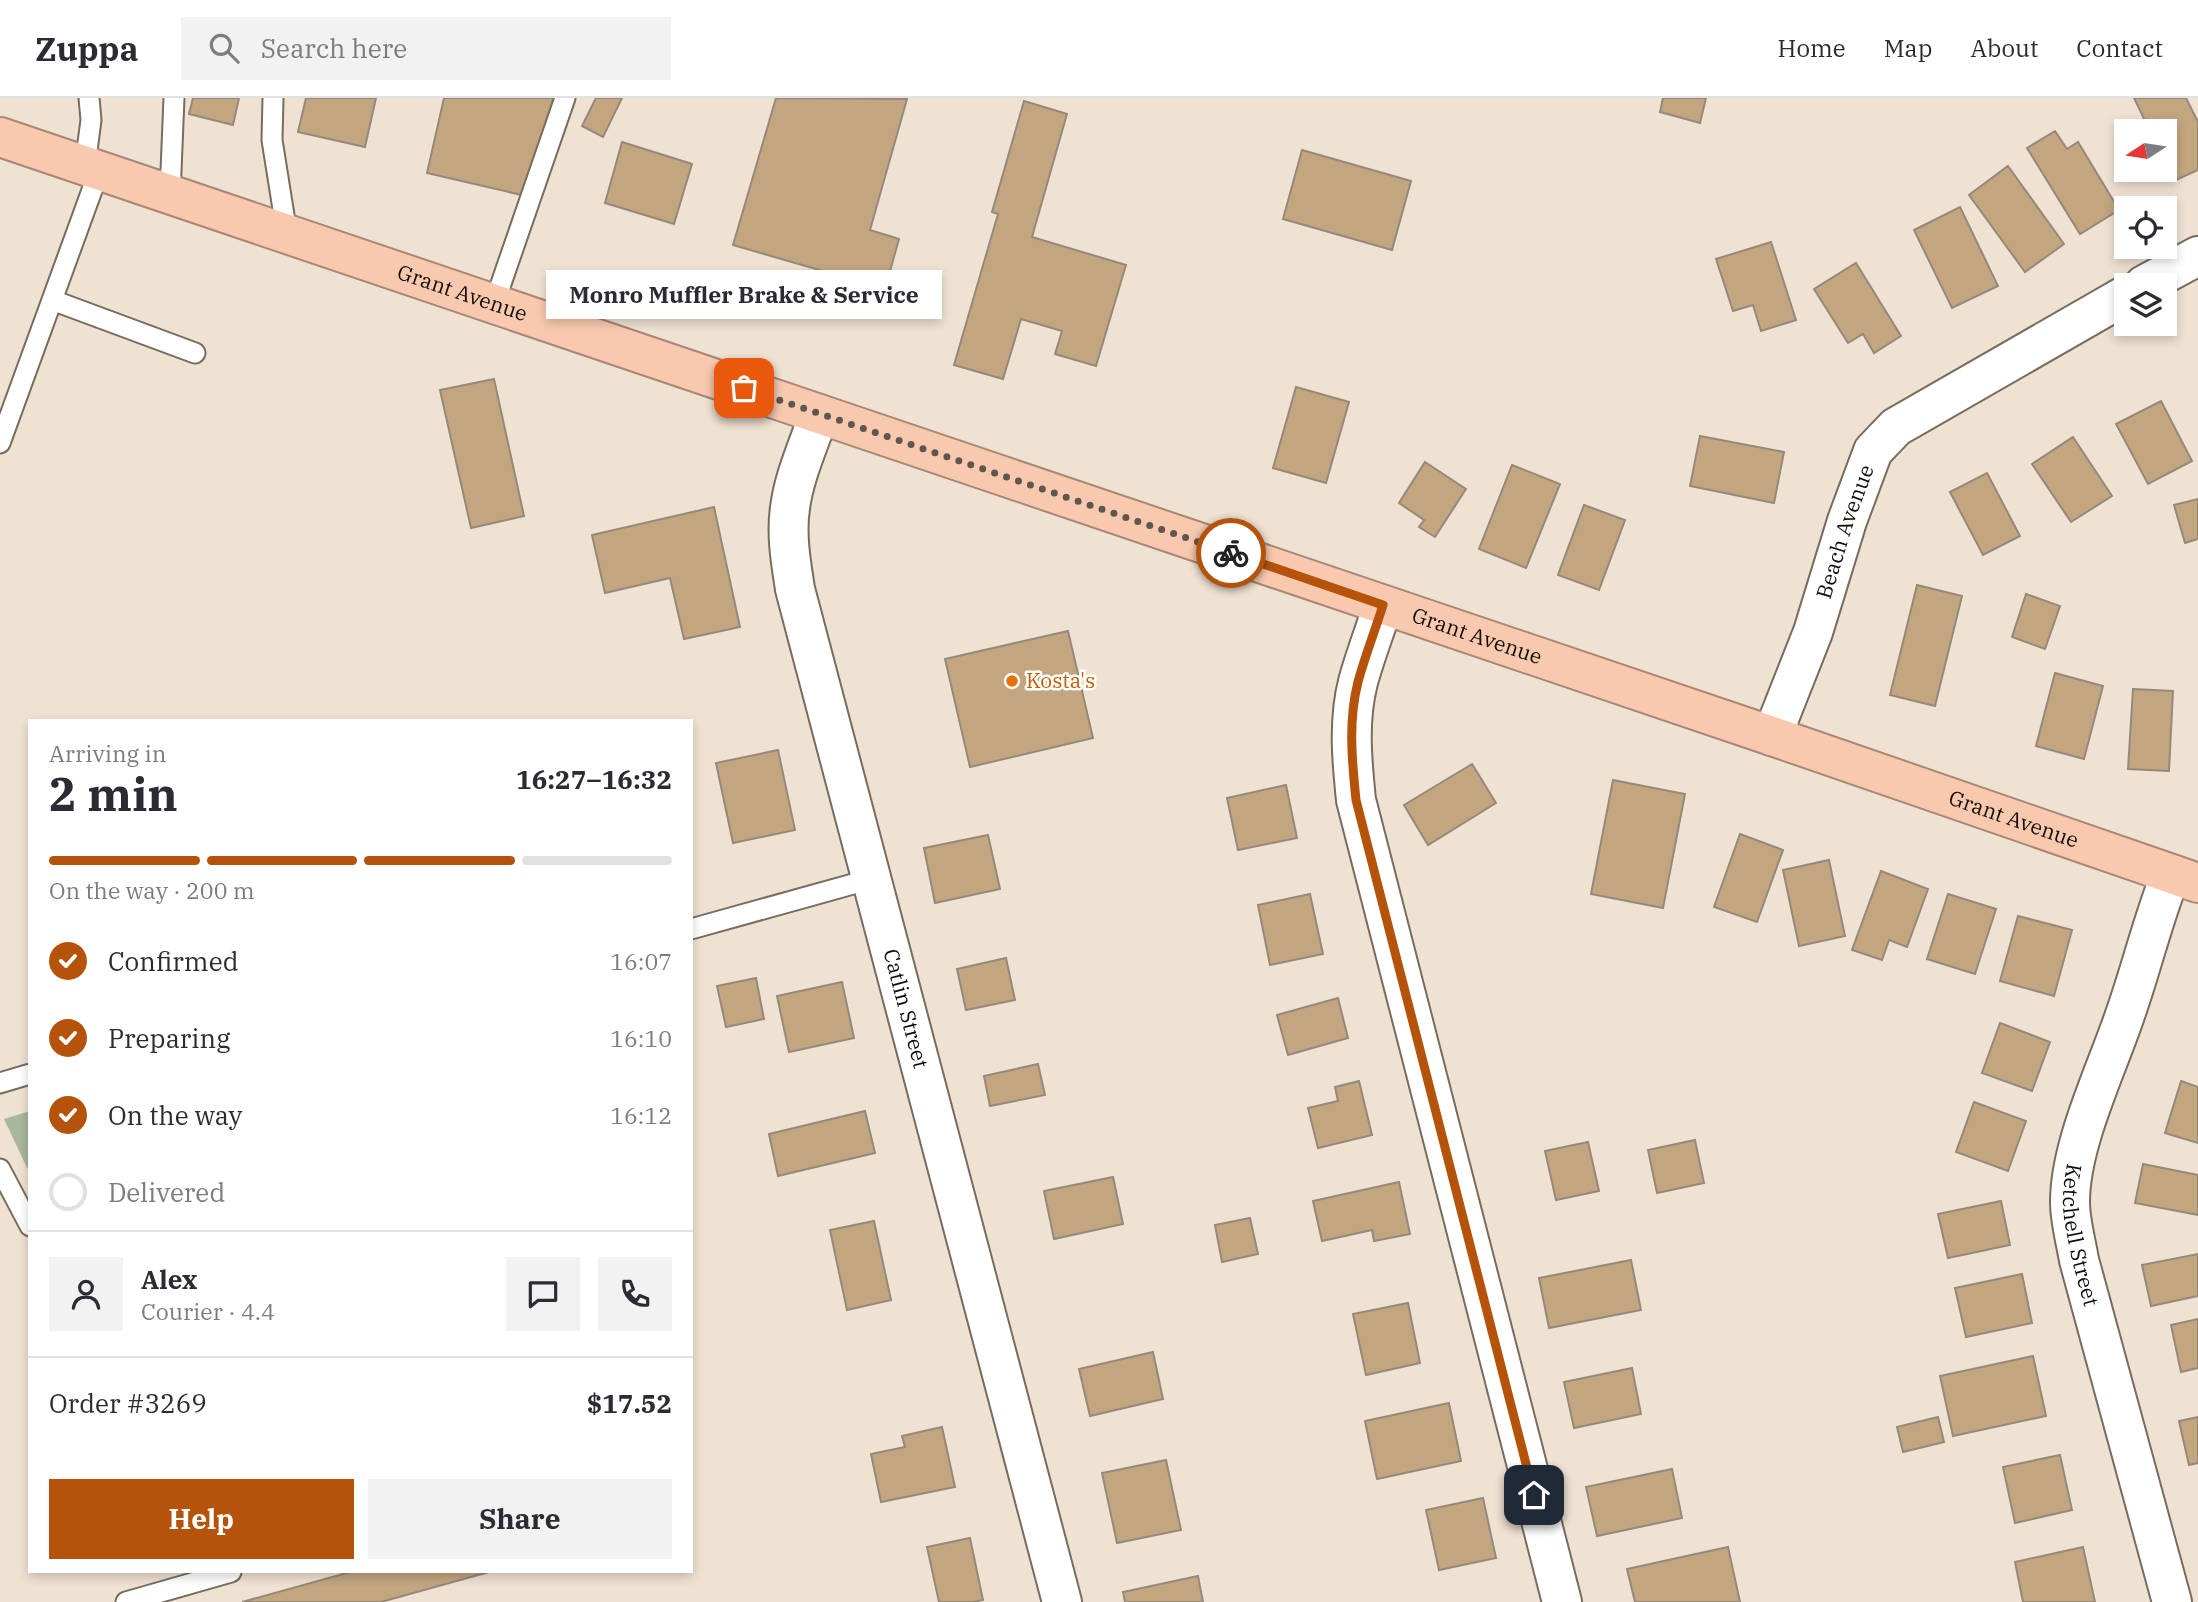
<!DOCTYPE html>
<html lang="en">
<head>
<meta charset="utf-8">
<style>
  body { margin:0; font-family:"IBM Plex Serif",serif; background:#f2f2f3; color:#2b2b33; height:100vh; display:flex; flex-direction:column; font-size:26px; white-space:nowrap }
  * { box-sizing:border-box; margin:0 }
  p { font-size:23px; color:#7c7c81 }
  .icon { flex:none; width:38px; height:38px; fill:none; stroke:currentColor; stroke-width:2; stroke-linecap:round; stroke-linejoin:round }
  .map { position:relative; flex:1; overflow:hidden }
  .sheet { position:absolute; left:28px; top:621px; width:665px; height:854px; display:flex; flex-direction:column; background:#fff; border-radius:0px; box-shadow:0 4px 10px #0003 }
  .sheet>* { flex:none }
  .needle { width:46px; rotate:258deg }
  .controls { position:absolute; left:2114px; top:21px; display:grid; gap:14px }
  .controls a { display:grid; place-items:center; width:63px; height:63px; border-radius:0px; background:#fff; box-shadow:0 4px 10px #0003; font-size:35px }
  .pin { position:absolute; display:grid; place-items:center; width:60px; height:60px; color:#fff; margin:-30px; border-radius:14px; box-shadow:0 4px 10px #0006 }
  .courier { position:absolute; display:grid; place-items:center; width:70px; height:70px; margin:-35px; border:5px solid #b45309; border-radius:50%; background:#fff; color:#222; box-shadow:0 2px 9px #0007 }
  .bubble { position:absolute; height:49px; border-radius:0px; background:#fff; box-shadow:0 4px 10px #0003; font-size:23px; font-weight:800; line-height:49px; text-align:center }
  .summary em { font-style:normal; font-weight:800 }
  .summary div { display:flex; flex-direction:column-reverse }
  .summary { display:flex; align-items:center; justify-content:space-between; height:119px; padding:0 21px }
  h1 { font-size:46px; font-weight:800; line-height:52px }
  .bar { display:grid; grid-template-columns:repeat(4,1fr); gap:10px 7px; align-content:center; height:84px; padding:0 21px }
  .bar i { height:9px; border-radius:5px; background:#e1e1e2 }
  .bar .active { background:#b45309 }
  .bar p { grid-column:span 4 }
  .line { display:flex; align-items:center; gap:18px; padding:0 21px; border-top:2px solid #e1e1e2 }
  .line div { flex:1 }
  .round { display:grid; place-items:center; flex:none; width:74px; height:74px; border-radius:0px; background:#f2f2f3 }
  ol { padding:0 21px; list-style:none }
  li { display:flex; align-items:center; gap:21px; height:77px }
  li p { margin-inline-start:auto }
  li .icon { padding:7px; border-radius:50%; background:#b45309; color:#fff; stroke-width:4 }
  li:last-child { color:#7c7c81 }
  li i { width:38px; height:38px; border:4px solid #e1e1e2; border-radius:50% }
  .button { display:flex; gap:14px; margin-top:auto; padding:14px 21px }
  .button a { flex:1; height:80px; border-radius:0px; background:#b45309; color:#fff; font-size:28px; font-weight:800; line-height:80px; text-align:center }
  .button a+a { background:#f2f2f3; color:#2b2b33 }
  header { display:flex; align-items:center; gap:42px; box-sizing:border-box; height:98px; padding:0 35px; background:#fff; border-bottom:2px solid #e1e1e2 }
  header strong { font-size:33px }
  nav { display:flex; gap:38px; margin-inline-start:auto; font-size:24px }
  .search { width:490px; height:63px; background:#f2f2f3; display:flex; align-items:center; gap:18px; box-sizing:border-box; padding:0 24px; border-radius:0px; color:#7c7c81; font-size:26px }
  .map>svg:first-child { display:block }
  .green { fill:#a9b79c }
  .building { fill:#c3a580; stroke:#95897b; stroke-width:2 }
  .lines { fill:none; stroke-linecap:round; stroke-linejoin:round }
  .lane-casing { stroke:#776c5e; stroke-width:23 }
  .street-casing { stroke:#776c5e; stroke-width:42 }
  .highway-casing { stroke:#a88774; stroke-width:42 }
  .lane { stroke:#fff; stroke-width:19 }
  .street { stroke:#fff; stroke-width:38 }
  .highway { stroke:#f9c9af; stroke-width:38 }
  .done { stroke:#5f574e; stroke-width:7; stroke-dasharray:0 12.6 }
  .route { stroke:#b45309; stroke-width:9 }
  .food-dot { fill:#e8710a; stroke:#fff; stroke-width:2.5 }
  .labels { text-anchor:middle; stroke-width:5; stroke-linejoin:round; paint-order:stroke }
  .street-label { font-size:21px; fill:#110c07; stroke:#fff }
  .food-label { font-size:21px; fill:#c56008; stroke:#fff; text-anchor:start }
</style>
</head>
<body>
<header>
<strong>Zuppa</strong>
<div class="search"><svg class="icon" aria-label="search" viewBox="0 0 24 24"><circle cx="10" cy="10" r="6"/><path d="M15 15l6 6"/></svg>Search here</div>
<nav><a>Home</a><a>Map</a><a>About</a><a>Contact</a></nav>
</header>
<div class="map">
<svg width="2198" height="1504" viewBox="0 0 2198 1504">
  <rect width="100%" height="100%" fill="#efe2d3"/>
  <path class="green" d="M30,1013V1076L4,1021Z"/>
  <path class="building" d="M193,0H239L233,27L189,16Z
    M306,0H376L365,49L298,34Z
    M444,0H553L530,99L427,75Z
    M596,0H622L603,39L582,28Z
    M776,0L907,1L870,132L899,141L885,191L733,147Z
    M1663,0H1706L1700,25L1660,14Z
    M2134,0H2186L2198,24V72L2174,83L2165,64V33H2150Z
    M1024,3L1067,16L1032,139L1126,167L1096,268L1055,256L1062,233L1021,221L1003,281L954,267L998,116L992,114Z
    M2055,33L2067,51L2078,44L2119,112L2080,136L2027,50Z
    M622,44L692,66L674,126L605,105Z
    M1302,52L1411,83L1392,152L1283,121Z
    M2008,68L2064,146L2025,174L1969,97Z
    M1960,109L1998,188L1952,210L1914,132Z
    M1771,144L1796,222L1761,233L1753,207L1733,213L1716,161Z
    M1856,165L1901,238L1874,255L1863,236L1848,245L1814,191Z
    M494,281L524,418L471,430L440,292Z
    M1296,289L1349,304L1326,385L1273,370Z
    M2161,303L2192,363L2148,386L2116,326Z
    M1700,338L1784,354L1774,405L1690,388Z
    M2073,339L2112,398L2071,424L2032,366Z
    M1425,364L1466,391L1435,439L1419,429L1424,422L1399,405Z
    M1512,367L1560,386L1526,470L1479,451Z
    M1987,375L2020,438L1983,457L1950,394Z
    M2198,401V441L2185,445L2174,407Z
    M1584,407L1625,422L1599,492L1558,477Z
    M714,409L740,529L684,541L670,480L605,495L592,437Z
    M1917,487L1962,498L1935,608L1890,597Z
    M2026,496L2060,508L2045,551L2012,539Z
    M1068,533L1093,640L970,669L945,561Z
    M2055,575L2103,588L2084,661L2036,648Z
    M2133,591L2173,593L2169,673L2128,671Z
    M778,652L795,732L733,745L716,665Z
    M1472,666L1496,705L1428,747L1404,707Z
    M1613,682L1685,696L1663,810L1591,796Z
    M1286,687L1297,740L1238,752L1227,700Z
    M1740,736L1783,752L1757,824L1714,809Z
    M988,737L1000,791L935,805L924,750Z
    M1829,762L1845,838L1799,848L1783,772Z
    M1881,773L1928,791L1907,849L1889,842L1882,862L1852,852Z
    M1310,796L1323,856L1270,867L1258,807Z
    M1948,796L1996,811L1975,876L1927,861Z
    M2018,818L2072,832L2054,898L2000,883Z
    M1006,860L1015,902L966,912L957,871Z
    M756,880L764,921L726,929L717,888Z
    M842,884L854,940L789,954L777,898Z
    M1338,900L1348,940L1288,957L1277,917Z
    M2000,925L2050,944L2032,993L1982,975Z
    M1038,966L1045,997L990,1008L984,978Z
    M1359,983L1372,1037L1318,1050L1308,1010L1338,1003L1335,989Z
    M2181,983L2198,989V1045L2165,1035Z
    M1974,1004L2026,1023L2008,1073L1956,1054Z
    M865,1013L875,1055L778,1078L769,1036Z
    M1695,1042L1704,1085L1657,1095L1648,1052Z
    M1588,1044L1599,1093L1556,1102L1545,1053Z
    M2143,1066L2198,1077V1117L2135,1105Z
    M1113,1079L1123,1126L1054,1141L1044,1093Z
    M1399,1084L1410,1136L1374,1143L1372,1132L1322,1143L1313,1103Z
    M2001,1103L2010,1147L1948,1160L1938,1116Z
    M1250,1120L1258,1156L1222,1164L1215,1127Z
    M874,1123L891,1202L847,1212L830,1132Z
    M2198,1156V1198L2151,1208L2142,1167Z
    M1631,1162L1641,1212L1549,1230L1539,1180Z
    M2022,1176L2032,1225L1966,1239L1955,1190Z
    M1408,1205L1420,1265L1366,1277L1353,1216Z
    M2198,1221V1270L2181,1274L2171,1227Z
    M1153,1254L1163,1301L1090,1318L1079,1271Z
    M2033,1258L2046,1318L1953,1338L1940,1278Z
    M1632,1270L1641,1316L1574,1330L1564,1284Z
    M1449,1305L1461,1363L1377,1381L1365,1323Z
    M1938,1319L1944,1344L1903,1354L1897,1329Z
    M2198,1319V1365L2189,1367L2179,1323Z
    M942,1329L955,1389L881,1404L871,1356L905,1349L902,1338Z
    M2060,1357L2072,1412L2015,1425L2003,1369Z
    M1166,1362L1181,1432L1117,1445L1102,1375Z
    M1672,1371L1682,1420L1597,1438L1586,1389Z
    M1483,1400L1496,1460L1439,1472L1426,1412Z
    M970,1440L983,1502L973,1504H939L927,1449Z
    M1728,1449L1740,1504H1635L1627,1471Z
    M2083,1449L2095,1504H2023L2015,1464Z
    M350,1474H489L381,1504H242Z
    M1198,1478L1203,1504H1125L1123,1494Z"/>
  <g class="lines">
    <defs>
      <path id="lane" d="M273,0L272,42L287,136
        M85,68L91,22L89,0
        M170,97L174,0
        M52,202L195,255
        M494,206L565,0
        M0,345L99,73
        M691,831L871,781
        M0,985L30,976
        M0,1071L30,1128
        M126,1504L231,1474"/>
      <g id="street">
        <path d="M2144,187L2198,158"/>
        <path id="s1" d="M819,316C809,346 794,378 790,410C786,437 791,465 795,491L1062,1504"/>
        <path d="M1383,507C1375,533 1365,558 1358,584C1348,623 1352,663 1356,702L1562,1504"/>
        <path id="s2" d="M1772,638L1813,534L1847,423L1873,353L1896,329L2126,197"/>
        <path id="s3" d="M2171,776C2153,821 2142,868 2126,914C2107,971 2070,1045 2070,1104C2070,1123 2076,1144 2079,1162L2172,1504"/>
      </g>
      <g id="highway">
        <path id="s4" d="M0,39L1772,638L2198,785"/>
      </g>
    </defs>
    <use href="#lane" class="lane-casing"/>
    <use href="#street" class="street-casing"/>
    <use href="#highway" class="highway-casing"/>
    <use href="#lane" class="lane"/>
    <use href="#street" class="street"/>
    <use href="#highway" class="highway"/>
  </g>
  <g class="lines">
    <path class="done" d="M744,290L1231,455"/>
    <path class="route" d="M1231,455L1383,507C1375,533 1365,558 1358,584C1348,623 1352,663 1356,702L1534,1397"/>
  </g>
  <circle class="food-dot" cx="1012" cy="583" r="7"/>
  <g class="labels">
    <g class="street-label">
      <text dy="7" stroke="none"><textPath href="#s4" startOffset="488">Grant Avenue</textPath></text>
      <text dy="7" stroke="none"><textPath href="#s2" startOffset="217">Beach Avenue</textPath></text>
      <text dy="7" stroke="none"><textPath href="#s4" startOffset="1559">Grant Avenue</textPath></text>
      <text dy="7" stroke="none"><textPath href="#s4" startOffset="2126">Grant Avenue</textPath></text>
      <text dy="7" stroke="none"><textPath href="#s1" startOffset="614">Catlin Street</textPath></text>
      <text dy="7" stroke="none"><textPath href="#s3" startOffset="378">Ketchell Street</textPath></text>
    </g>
    <g class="food-label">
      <text x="1026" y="590">Kosta's</text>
    </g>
  </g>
</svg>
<div class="controls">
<a><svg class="needle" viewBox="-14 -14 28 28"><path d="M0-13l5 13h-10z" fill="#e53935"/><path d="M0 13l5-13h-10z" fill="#7c7c81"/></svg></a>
<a><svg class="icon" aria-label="locate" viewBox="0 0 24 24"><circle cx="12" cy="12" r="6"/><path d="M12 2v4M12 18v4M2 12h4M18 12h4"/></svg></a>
<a><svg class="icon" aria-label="layers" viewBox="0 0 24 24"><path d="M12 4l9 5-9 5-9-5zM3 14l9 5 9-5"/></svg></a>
</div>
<div class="pin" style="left:744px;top:290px;background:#ea580c"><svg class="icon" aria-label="bag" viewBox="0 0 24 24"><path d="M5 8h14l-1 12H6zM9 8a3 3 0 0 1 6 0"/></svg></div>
<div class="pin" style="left:1534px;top:1397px;background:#1f2937"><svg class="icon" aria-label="home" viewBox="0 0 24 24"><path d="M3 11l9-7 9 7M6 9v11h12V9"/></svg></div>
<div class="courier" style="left:1231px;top:455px"><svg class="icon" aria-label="bike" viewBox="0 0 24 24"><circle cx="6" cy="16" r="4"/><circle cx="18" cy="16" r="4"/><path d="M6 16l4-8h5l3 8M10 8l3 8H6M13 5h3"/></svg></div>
<div class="bubble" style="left:546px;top:172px;width:396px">Monro Muffler Brake &amp; Service</div>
<section class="sheet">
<div class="summary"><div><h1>2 min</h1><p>Arriving in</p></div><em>16:27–16:32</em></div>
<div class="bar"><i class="active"></i><i class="active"></i><i class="active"></i><i></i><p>On the way · 200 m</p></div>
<ol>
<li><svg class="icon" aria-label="check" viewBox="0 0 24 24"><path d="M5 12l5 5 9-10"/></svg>Confirmed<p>16:07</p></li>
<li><svg class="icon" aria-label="check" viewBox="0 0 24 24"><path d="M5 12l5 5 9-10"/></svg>Preparing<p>16:10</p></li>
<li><svg class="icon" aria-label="check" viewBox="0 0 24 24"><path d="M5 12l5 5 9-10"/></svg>On the way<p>16:12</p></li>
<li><i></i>Delivered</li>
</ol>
<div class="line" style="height:126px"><a class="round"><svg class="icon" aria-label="person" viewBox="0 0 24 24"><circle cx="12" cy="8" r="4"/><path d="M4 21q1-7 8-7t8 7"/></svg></a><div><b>Alex</b><p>Courier · 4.4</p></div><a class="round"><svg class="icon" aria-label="chat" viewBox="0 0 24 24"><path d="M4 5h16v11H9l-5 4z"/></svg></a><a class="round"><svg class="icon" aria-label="phone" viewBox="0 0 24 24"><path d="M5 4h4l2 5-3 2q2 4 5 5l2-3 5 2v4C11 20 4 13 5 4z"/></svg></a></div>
<div class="line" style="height:91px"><div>Order #3269</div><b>$17.52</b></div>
<div class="button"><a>Help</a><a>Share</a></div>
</section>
</div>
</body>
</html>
